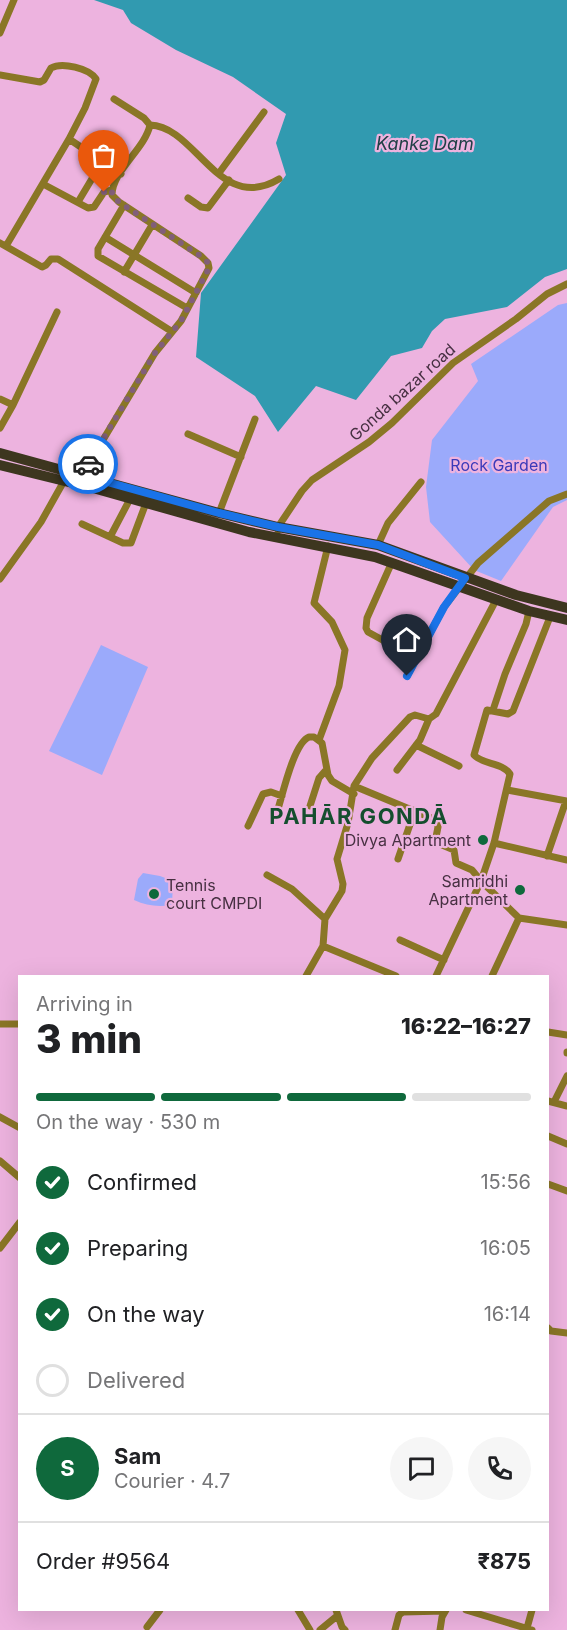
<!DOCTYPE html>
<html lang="en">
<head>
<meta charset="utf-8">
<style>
  body { margin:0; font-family:Inter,sans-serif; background:#f6f6f6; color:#202124; height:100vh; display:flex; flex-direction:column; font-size:22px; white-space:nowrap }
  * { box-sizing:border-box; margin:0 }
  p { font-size:20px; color:#757577 }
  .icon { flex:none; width:33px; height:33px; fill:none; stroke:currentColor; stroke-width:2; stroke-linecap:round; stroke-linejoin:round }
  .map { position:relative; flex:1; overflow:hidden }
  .drawer { position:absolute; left:18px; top:975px; width:531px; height:636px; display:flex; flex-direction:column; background:#fff; border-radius:0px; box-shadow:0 6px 24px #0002 }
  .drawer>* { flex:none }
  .pin { position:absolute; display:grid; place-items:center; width:51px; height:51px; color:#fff; margin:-62px -26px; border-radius:50% 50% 50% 0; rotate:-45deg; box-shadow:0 0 6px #0007 }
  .pin .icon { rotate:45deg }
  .courier { position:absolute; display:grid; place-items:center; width:60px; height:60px; margin:-30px; border:4px solid #1a73e8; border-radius:50%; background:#fff; color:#222; box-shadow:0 2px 8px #0007 }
  .headline em { font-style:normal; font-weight:800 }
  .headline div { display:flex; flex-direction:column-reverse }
  .headline { display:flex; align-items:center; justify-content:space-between; height:102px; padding:0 18px }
  h1 { font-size:39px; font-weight:800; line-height:45px }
  .bar { display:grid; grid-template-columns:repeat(4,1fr); gap:9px 6px; align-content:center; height:72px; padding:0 18px }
  .bar i { height:8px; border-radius:4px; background:#e0e0e0 }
  .bar .active { background:#0f693c }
  .bar p { grid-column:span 4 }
  .line { display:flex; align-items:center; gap:15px; padding:0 18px; border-top:2px solid #e0e0e0 }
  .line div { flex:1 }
  .round { display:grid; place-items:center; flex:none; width:63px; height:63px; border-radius:32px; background:#f6f6f6 }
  ol { padding:0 18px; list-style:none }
  li { display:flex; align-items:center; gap:18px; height:66px }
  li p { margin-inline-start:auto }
  li .icon { padding:6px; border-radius:50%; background:#0f693c; color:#fff; stroke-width:4 }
  li:last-child { color:#757577 }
  li i { width:33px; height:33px; border:3px solid #e0e0e0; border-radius:50% }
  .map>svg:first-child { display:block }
  .green { fill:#9baafb }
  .water { fill:#319ab0 }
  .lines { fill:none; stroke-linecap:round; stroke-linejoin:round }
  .street { stroke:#8a7626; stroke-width:7 }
  .primary { stroke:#3d361f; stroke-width:10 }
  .done { stroke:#815e79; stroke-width:6; stroke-dasharray:0 10.8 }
  .route { stroke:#1a73e8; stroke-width:8 }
  .poi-dot { fill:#0f693c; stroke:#edb3df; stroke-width:2 }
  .labels { text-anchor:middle; stroke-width:4.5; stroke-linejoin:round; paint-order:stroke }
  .street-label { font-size:16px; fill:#473042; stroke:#edb3df }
  .park-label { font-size:16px; fill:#3b3ab9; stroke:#edb3df }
  .poi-label { font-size:16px; fill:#473042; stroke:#edb3df; text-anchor:end }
  .water-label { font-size:18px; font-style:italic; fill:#203f46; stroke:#edb3df }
  .district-label { font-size:22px; font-weight:bold; letter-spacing:1.5px; fill:#144e2e; stroke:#edb3df }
</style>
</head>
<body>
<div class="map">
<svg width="567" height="1630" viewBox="0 0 567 1630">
  <rect width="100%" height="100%" fill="#edb3df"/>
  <path class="green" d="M567,303V500L553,507L501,581L474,570L430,522L426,487L432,440L478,381L471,364L558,305Z
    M101,645L148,667L102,775L49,751Z
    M143,873L160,876L173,881L172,905C158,907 147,906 134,900L138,879Z"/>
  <path class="water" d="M94,0H567V269L545,277L507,307L445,319L432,331L422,348L391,356L356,400L316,386L278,432L255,396L196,357L201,293L286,175L276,143L286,114L233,77L176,50L131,23L123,10Z"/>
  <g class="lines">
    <path class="street" d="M0,33L14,0
      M0,75L40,82L44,80L51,68C62,62 89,68 96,79L85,108L69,139L6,246
      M150,125C196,126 219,215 279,179
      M69,139L121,174
      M219,173L264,112
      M43,184L88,208L94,207L104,192L112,190
      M188,198L201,207L208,208L229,180
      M78,202L102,162
      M124,205L98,249V256L187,308
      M105,237L196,293
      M0,243L42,267L46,265L51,259H58L171,331
      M124,272L152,225
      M0,399L13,405
      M0,428L13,405L57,312
      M188,434L241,457
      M82,475L155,353L181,321L209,268L208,263L201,256L119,202L112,195C112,171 145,149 150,125L144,118L114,99
      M219,513L255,419
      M82,524L123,543H131L146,503
      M278,530V527L302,491L312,480L369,442L392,423L453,363L516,319L547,294L567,284
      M110,537L130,499
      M378,545L388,523L421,482
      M392,562L367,618L366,628L368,632L417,659
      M0,579L41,522L64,481
      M550,617L513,711L508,714L487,710L474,755C483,765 502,762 510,774L494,843L481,881L519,918L567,925
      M407,676L444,607L478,563L549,501L567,494
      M493,710L505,674L526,624L529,611
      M319,740L339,686L345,650L332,622L314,603L328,546
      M416,745L459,766
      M397,770L420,740L429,719
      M354,786L436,820L438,827L435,842L454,850L456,863L472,870L481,881L436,976
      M507,790L567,801
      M310,806L319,778L326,770
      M278,809C283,793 294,743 309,737H314L322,743L328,775L332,781L354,794
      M248,826L263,794L271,792L282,796
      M494,843L567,860
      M547,856L566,801
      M398,859L415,810
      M267,875L292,889L325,919L323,946L306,976
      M325,919L342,891L343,884L337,859L348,823L354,786L372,758L410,717L415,715L429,719L436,714L496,600
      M400,940L444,960
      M323,946L396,976
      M492,976L519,918
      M0,1024H20
      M548,1032L567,1035
      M567,1053V1052
      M548,1101L567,1106
      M554,1102L567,1076
      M0,1117L20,1128
      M548,1136L567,1144
      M0,1161L20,1178
      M548,1184L567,1191
      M0,1248L20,1222
      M548,1328L551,1331L567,1333
      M298,1610L310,1630
      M336,1610L342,1627L345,1630
      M466,1610L532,1630
      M147,1627L160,1610
      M527,1628L532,1610
      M320,1630L337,1616
      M395,1630L399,1615L403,1612L444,1611
      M440,1630L442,1617L446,1610"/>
    <path class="primary" d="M0,453L219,513L278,527L378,545L516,595L567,608
      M0,465L93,488L249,532L375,557L529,611L567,620"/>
  </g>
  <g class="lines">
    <path class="done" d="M88,464L155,353L181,321L209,268L208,263L205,259L119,202L112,195V190L104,192"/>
    <path class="route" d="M88,464L82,475L219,513L278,527L378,545L465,578L444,607L407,676"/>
  </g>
  <g class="poi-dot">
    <circle cx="483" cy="840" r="6"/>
    <circle cx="520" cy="890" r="6"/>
    <circle cx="154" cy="894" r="6"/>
  </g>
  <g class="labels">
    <g class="street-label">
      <text transform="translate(402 392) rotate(-42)" y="6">Gonda bazar road</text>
    </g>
    <g class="park-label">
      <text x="499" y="471">Rock Garden</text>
    </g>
    <g class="poi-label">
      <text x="471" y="846">Divya Apartment</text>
      <text x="508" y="887">Samridhi<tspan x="508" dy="18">Apartment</tspan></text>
      <text x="166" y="891" text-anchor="start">Tennis<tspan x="166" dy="18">court CMPDI</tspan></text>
    </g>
    <g class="water-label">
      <text x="425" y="150">Kanke Dam</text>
    </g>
    <g class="district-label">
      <text x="359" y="824">PAHĀR GONDĀ</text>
    </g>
  </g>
</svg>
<div class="pin" style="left:104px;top:192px;background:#ea580c"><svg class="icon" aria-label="bag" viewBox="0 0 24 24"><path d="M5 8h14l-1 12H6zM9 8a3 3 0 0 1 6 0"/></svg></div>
<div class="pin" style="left:407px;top:676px;background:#1f2937"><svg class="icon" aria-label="home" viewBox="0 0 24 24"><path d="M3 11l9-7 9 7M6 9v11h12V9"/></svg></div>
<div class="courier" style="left:88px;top:464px"><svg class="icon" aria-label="car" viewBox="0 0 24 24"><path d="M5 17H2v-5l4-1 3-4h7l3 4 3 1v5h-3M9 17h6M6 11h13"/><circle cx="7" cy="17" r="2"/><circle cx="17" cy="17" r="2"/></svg></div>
<section class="drawer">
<div class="headline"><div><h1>3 min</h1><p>Arriving in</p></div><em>16:22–16:27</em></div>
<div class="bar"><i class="active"></i><i class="active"></i><i class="active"></i><i></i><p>On the way · 530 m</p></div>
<ol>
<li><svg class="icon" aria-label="check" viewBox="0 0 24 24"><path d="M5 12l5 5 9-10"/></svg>Confirmed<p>15:56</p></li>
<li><svg class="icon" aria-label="check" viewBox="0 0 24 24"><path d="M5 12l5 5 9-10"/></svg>Preparing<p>16:05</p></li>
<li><svg class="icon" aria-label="check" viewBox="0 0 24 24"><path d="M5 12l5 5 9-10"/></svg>On the way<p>16:14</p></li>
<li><i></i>Delivered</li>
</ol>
<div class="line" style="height:108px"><b class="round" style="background:#0f693c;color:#fff">S</b><div><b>Sam</b><p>Courier · 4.7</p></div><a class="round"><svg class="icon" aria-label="chat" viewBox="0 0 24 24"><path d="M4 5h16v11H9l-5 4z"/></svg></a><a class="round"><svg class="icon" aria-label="phone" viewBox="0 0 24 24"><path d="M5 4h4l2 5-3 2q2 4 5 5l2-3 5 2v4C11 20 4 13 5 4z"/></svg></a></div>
<div class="line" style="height:78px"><div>Order #9564</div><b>₹875</b></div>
</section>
</div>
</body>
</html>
